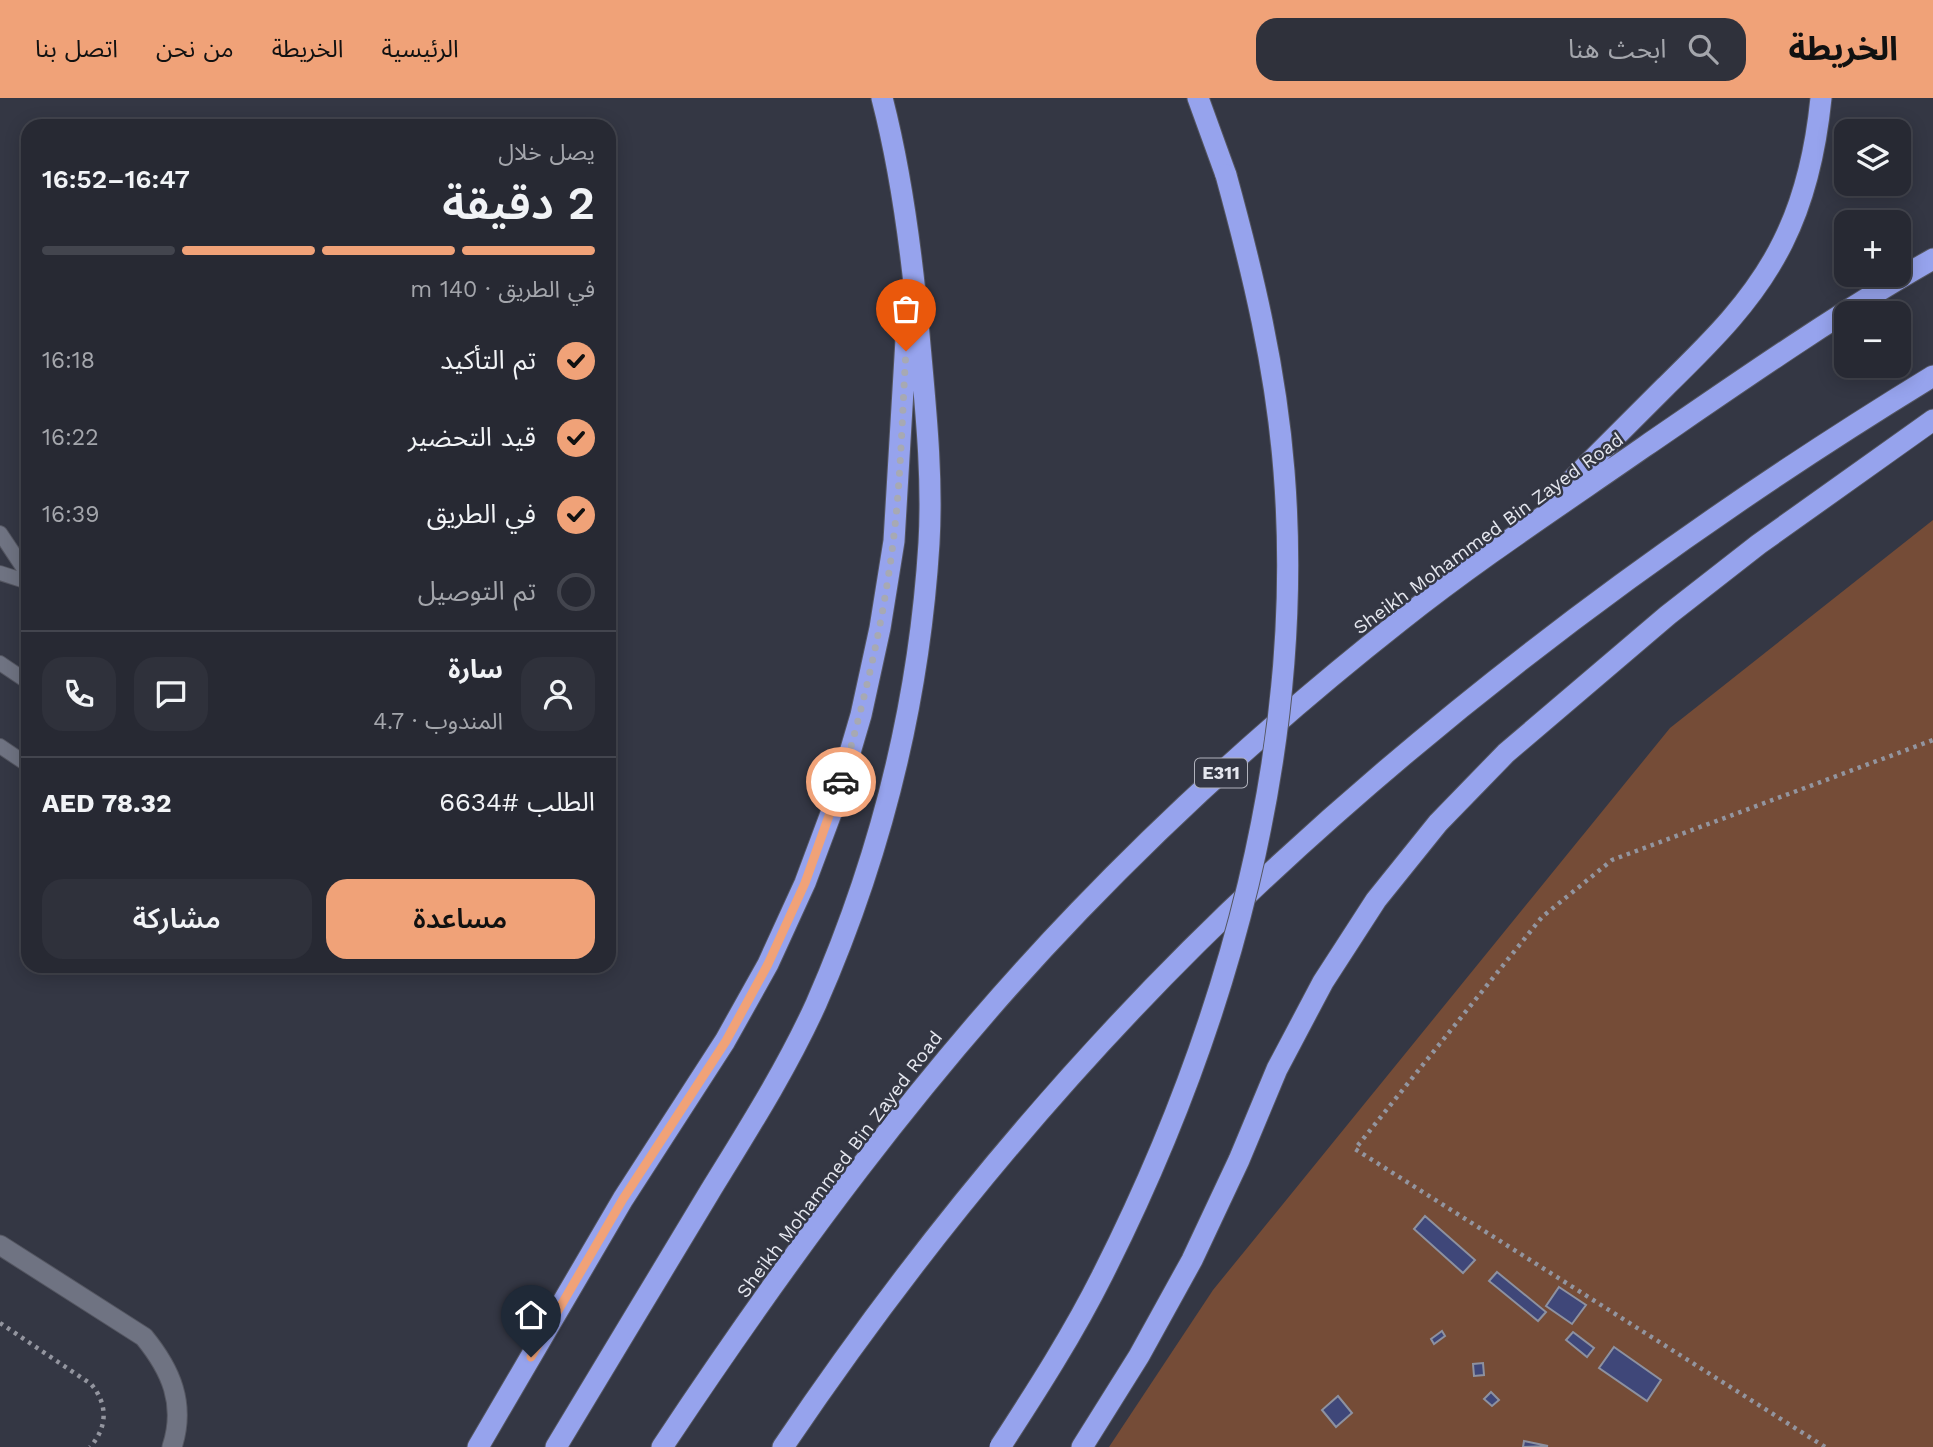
<!DOCTYPE html>
<html lang="ar">
<head>
<meta charset="utf-8">
<style>
  body { margin:0; font-family:"Work Sans","Noto Sans Arabic",sans-serif; background:#2f313b; color:#f1f3f6; direction:rtl; height:100vh; display:flex; flex-direction:column; font-size:26px; white-space:nowrap }
  * { box-sizing:border-box; margin:0 }
  p { font-size:23px; color:#a4a6ac }
  .icon { flex:none; width:38px; height:38px; fill:none; stroke:currentColor; stroke-width:2; stroke-linecap:round; stroke-linejoin:round }
  .map { position:relative; flex:1; overflow:hidden; direction:ltr }
  .panel { position:absolute; left:21px; top:21px; width:595px; height:854px; display:flex; flex-direction:column; background:#272933; border-radius:21px; box-shadow:0 4px 18px #0003,0 0 0 2px #43454e; direction:rtl }
  .panel>* { flex:none }
  .fabs { position:absolute; left:1834px; top:21px; display:grid; gap:14px }
  .fabs a { display:grid; place-items:center; width:77px; height:77px; border-radius:14px; background:#272933; box-shadow:0 4px 18px #0003,0 0 0 2px #43454e; font-size:35px }
  .pin { position:absolute; display:grid; place-items:center; width:60px; height:60px; color:#fff; margin:-72px -30px; border-radius:50% 50% 50% 0; rotate:-45deg; box-shadow:0 0 7px #0007 }
  .pin .icon { rotate:45deg }
  .courier { position:absolute; display:grid; place-items:center; width:70px; height:70px; margin:-35px; border:5px solid #f0a278; border-radius:50%; background:#fff; color:#222; box-shadow:0 2px 9px #0007 }
  .overview em { font-style:normal; font-weight:600 }
  .overview div { display:flex; flex-direction:column-reverse }
  .overview { display:flex; align-items:center; justify-content:space-between; height:119px; padding:0 21px }
  h1 { font-size:46px; font-weight:600; line-height:52px }
  .bar { display:grid; grid-template-columns:repeat(4,1fr); gap:10px 7px; align-content:center; height:84px; padding:0 21px }
  .bar i { height:9px; border-radius:5px; background:#43454e }
  .bar .selected { background:#f0a278 }
  .bar p { grid-column:span 4 }
  .line { display:flex; align-items:center; gap:18px; padding:0 21px; border-top:2px solid #43454e }
  .line div { flex:1 }
  .round { display:grid; place-items:center; flex:none; width:74px; height:74px; border-radius:21px; background:#2f313b }
  ol { padding:0 21px; list-style:none }
  li { display:flex; align-items:center; gap:21px; height:77px }
  li p { margin-inline-start:auto }
  li .icon { padding:7px; border-radius:50%; background:#f0a278; color:#111; stroke-width:4 }
  li:last-child { color:#a4a6ac }
  li i { width:38px; height:38px; border:4px solid #43454e; border-radius:50% }
  .primary-button { display:flex; gap:14px; margin-top:auto; padding:14px 21px }
  .primary-button a { flex:1; height:80px; border-radius:21px; background:#f0a278; color:#111; font-size:28px; font-weight:600; line-height:80px; text-align:center }
  .primary-button a+a { background:#2f313b; color:#f1f3f6 }
  header { display:flex; align-items:center; gap:42px; box-sizing:border-box; height:98px; padding:0 35px; background:#f0a278; color:#111 }
  header strong { font-size:33px }
  nav { display:flex; gap:38px; margin-inline-start:auto; font-size:24px }
  .search { width:490px; height:63px; background:#2f313b; display:flex; align-items:center; gap:18px; box-sizing:border-box; padding:0 24px; border-radius:21px; color:#a4a6ac; font-size:26px }
  .map>svg:first-child { display:block }
  .green { fill:#754c37 }
  .building { fill:#3f4779; stroke:#8d91a0; stroke-width:2 }
  .lines { fill:none; stroke-linecap:round; stroke-linejoin:round }
  .service-casing { stroke:#545661; stroke-width:16 }
  .minor-casing { stroke:#545661; stroke-width:21 }
  .motorway-casing { stroke:#545661; stroke-width:23 }
  .path { stroke:#93959f; stroke-width:4.5; stroke-dasharray:3.5 5; stroke-linecap:butt }
  .service { stroke:#6f7382; stroke-width:14 }
  .minor { stroke:#6f7382; stroke-width:19 }
  .motorway { stroke:#96a3ed; stroke-width:21 }
  .motorway-bridge-casing { stroke:#545661; stroke-width:23; stroke-linecap:butt }
  .motorway-bridge { stroke:#96a3ed; stroke-width:21 }
  .done { stroke:#a7a9b3; stroke-width:7; stroke-dasharray:0 12.6 }
  .route { stroke:#f0a278; stroke-width:9 }
  .labels { text-anchor:middle; stroke-width:5; stroke-linejoin:round; paint-order:stroke }
  .shield { fill:#343744; stroke:#b0b2bc; stroke-width:2 }
  .shield-label { font-size:18px; font-weight:bold; fill:#e5e7ef }
  .street-label { font-size:19px; fill:#e5e7ef; stroke:#343744 }
</style>
</head>
<body>
<header>
<strong>الخريطة</strong>
<div class="search"><svg class="icon" aria-label="search" viewBox="0 0 24 24"><circle cx="10" cy="10" r="6"/><path d="M15 15l6 6"/></svg>ابحث هنا</div>
<nav><a>الرئيسية</a><a>الخريطة</a><a>من نحن</a><a>اتصل بنا</a></nav>
</header>
<div class="map">
<svg width="1933" height="1349" viewBox="0 0 1933 1349">
  <rect width="100%" height="100%" fill="#343744"/>
  <path class="green" d="M1933,422V1349H1109L1213,1192L1670,630Z"/>
  <path class="building" d="M1425,1118L1475,1162L1463,1175L1414,1131Z
    M1497,1174L1546,1214L1538,1223L1489,1183Z
    M1559,1189L1586,1207L1572,1226L1546,1208Z
    M1442,1233L1445,1238L1434,1246L1431,1241Z
    M1573,1234L1594,1250L1587,1259L1566,1242Z
    M1614,1249L1661,1282L1647,1303L1599,1270Z
    M1483,1265L1484,1277L1474,1278L1473,1266Z
    M1491,1294L1499,1302L1492,1308L1484,1301Z
    M1338,1298L1352,1315L1336,1329L1322,1312Z
    M1524,1343L1548,1348L1523,1349Z"/>
  <g class="lines">
    <defs>
      <path id="service" d="M0,435L28,477
        M0,475L28,484
        M0,565L28,584
        M0,648L28,667"/>
      <path id="minor" d="M0,1147L144,1239C171,1272 186,1306 172,1349"/>
      <path id="motorway" d="M1198,0L1226,77
        M1557,397C1593,361 1630,324 1666,288C1711,244 1755,201 1783,144C1806,98 1816,50 1821,0
        M478,1349L623,1101L725,943L768,866L805,785L836,702L861,617L880,530L894,443L907,225
        M556,1349C607,1264 658,1180 709,1095C747,1033 786,972 816,906C881,758 919,607 929,445C933,375 925,305 919,236C912,156 902,77 882,0
        M662,1349C787,1161 922,976 1079,813C1179,709 1287,612 1400,523C1478,461 1562,406 1644,349C1739,284 1833,218 1933,161
        M783,1349C922,1143 1083,949 1266,779C1469,590 1696,423 1933,278
        M1082,1349L1139,1258L1192,1162L1239,1062L1277,971L1323,884L1376,802L1438,725L1506,655L1668,517L1759,446L1933,322"/>
    </defs>
    <use href="#service" class="service-casing"/>
    <use href="#minor" class="minor-casing"/>
    <use href="#motorway" class="motorway-casing"/>
    <path class="path" d="M0,1225L91,1286C108,1306 108,1329 90,1349
      M1825,1349L1355,1051L1542,819L1612,762L1933,642"/>
    <use href="#service" class="service"/>
    <use href="#minor" class="minor"/>
    <use href="#motorway" class="motorway"/>
    <defs>
      <path id="motorway-bridge" d="M1000,1349C1037,1292 1073,1236 1103,1176C1227,930 1306,650 1284,373C1276,271 1253,175 1226,77"/>
    </defs>
    <use href="#motorway-bridge" class="motorway-bridge-casing"/>
    <use href="#motorway-bridge" class="motorway-bridge"/>
  </g>
  <g class="lines">
    <path class="done" d="M841,684C864,605 883,526 893,445C901,382 902,317 906,253"/>
    <path class="route" d="M531,1259L623,1101L726,943L768,866L805,785L841,684"/>
  </g>
  <g class="labels">
    <rect class="shield" x="1195" y="660.5" width="52" height="29" rx="5"/>
    <g class="shield-label">
      <text x="1221" y="681">E311</text>
    </g>
    <g class="street-label">
      <text transform="translate(1488 435) rotate(-36)" y="7">Sheikh Mohammed Bin Zayed Road</text>
      <text transform="translate(839 1066) rotate(-53)" y="7">Sheikh Mohammed Bin Zayed Road</text>
    </g>
  </g>
</svg>
<div class="fabs">
<a><svg class="icon" aria-label="layers" viewBox="0 0 24 24"><path d="M12 4l9 5-9 5-9-5zM3 14l9 5 9-5"/></svg></a>
<a>+</a>
<a>−</a>
</div>
<div class="pin" style="left:906px;top:253px;background:#ea580c"><svg class="icon" aria-label="bag" viewBox="0 0 24 24"><path d="M5 8h14l-1 12H6zM9 8a3 3 0 0 1 6 0"/></svg></div>
<div class="pin" style="left:531px;top:1259px;background:#1f2937"><svg class="icon" aria-label="home" viewBox="0 0 24 24"><path d="M3 11l9-7 9 7M6 9v11h12V9"/></svg></div>
<div class="courier" style="left:841px;top:684px"><svg class="icon" aria-label="car" viewBox="0 0 24 24"><path d="M5 17H2v-5l4-1 3-4h7l3 4 3 1v5h-3M9 17h6M6 11h13"/><circle cx="7" cy="17" r="2"/><circle cx="17" cy="17" r="2"/></svg></div>
<section class="panel">
<div class="overview"><div><h1>2 دقيقة</h1><p>يصل خلال</p></div><em>16:47–16:52</em></div>
<div class="bar"><i class="selected"></i><i class="selected"></i><i class="selected"></i><i></i><p>في الطريق · 140 m</p></div>
<ol>
<li><svg class="icon" aria-label="check" viewBox="0 0 24 24"><path d="M5 12l5 5 9-10"/></svg>تم التأكيد<p>16:18</p></li>
<li><svg class="icon" aria-label="check" viewBox="0 0 24 24"><path d="M5 12l5 5 9-10"/></svg>قيد التحضير<p>16:22</p></li>
<li><svg class="icon" aria-label="check" viewBox="0 0 24 24"><path d="M5 12l5 5 9-10"/></svg>في الطريق<p>16:39</p></li>
<li><i></i>تم التوصيل</li>
</ol>
<div class="line" style="height:126px"><a class="round"><svg class="icon" aria-label="person" viewBox="0 0 24 24"><circle cx="12" cy="8" r="4"/><path d="M4 21q1-7 8-7t8 7"/></svg></a><div><b>سارة</b><p>المندوب · 4.7</p></div><a class="round"><svg class="icon" aria-label="chat" viewBox="0 0 24 24"><path d="M4 5h16v11H9l-5 4z"/></svg></a><a class="round"><svg class="icon" aria-label="phone" viewBox="0 0 24 24"><path d="M5 4h4l2 5-3 2q2 4 5 5l2-3 5 2v4C11 20 4 13 5 4z"/></svg></a></div>
<div class="line" style="height:91px"><div>الطلب #6634</div><b>AED 78.32</b></div>
<div class="primary-button"><a>مساعدة</a><a>مشاركة</a></div>
</section>
</div>
</body>
</html>
